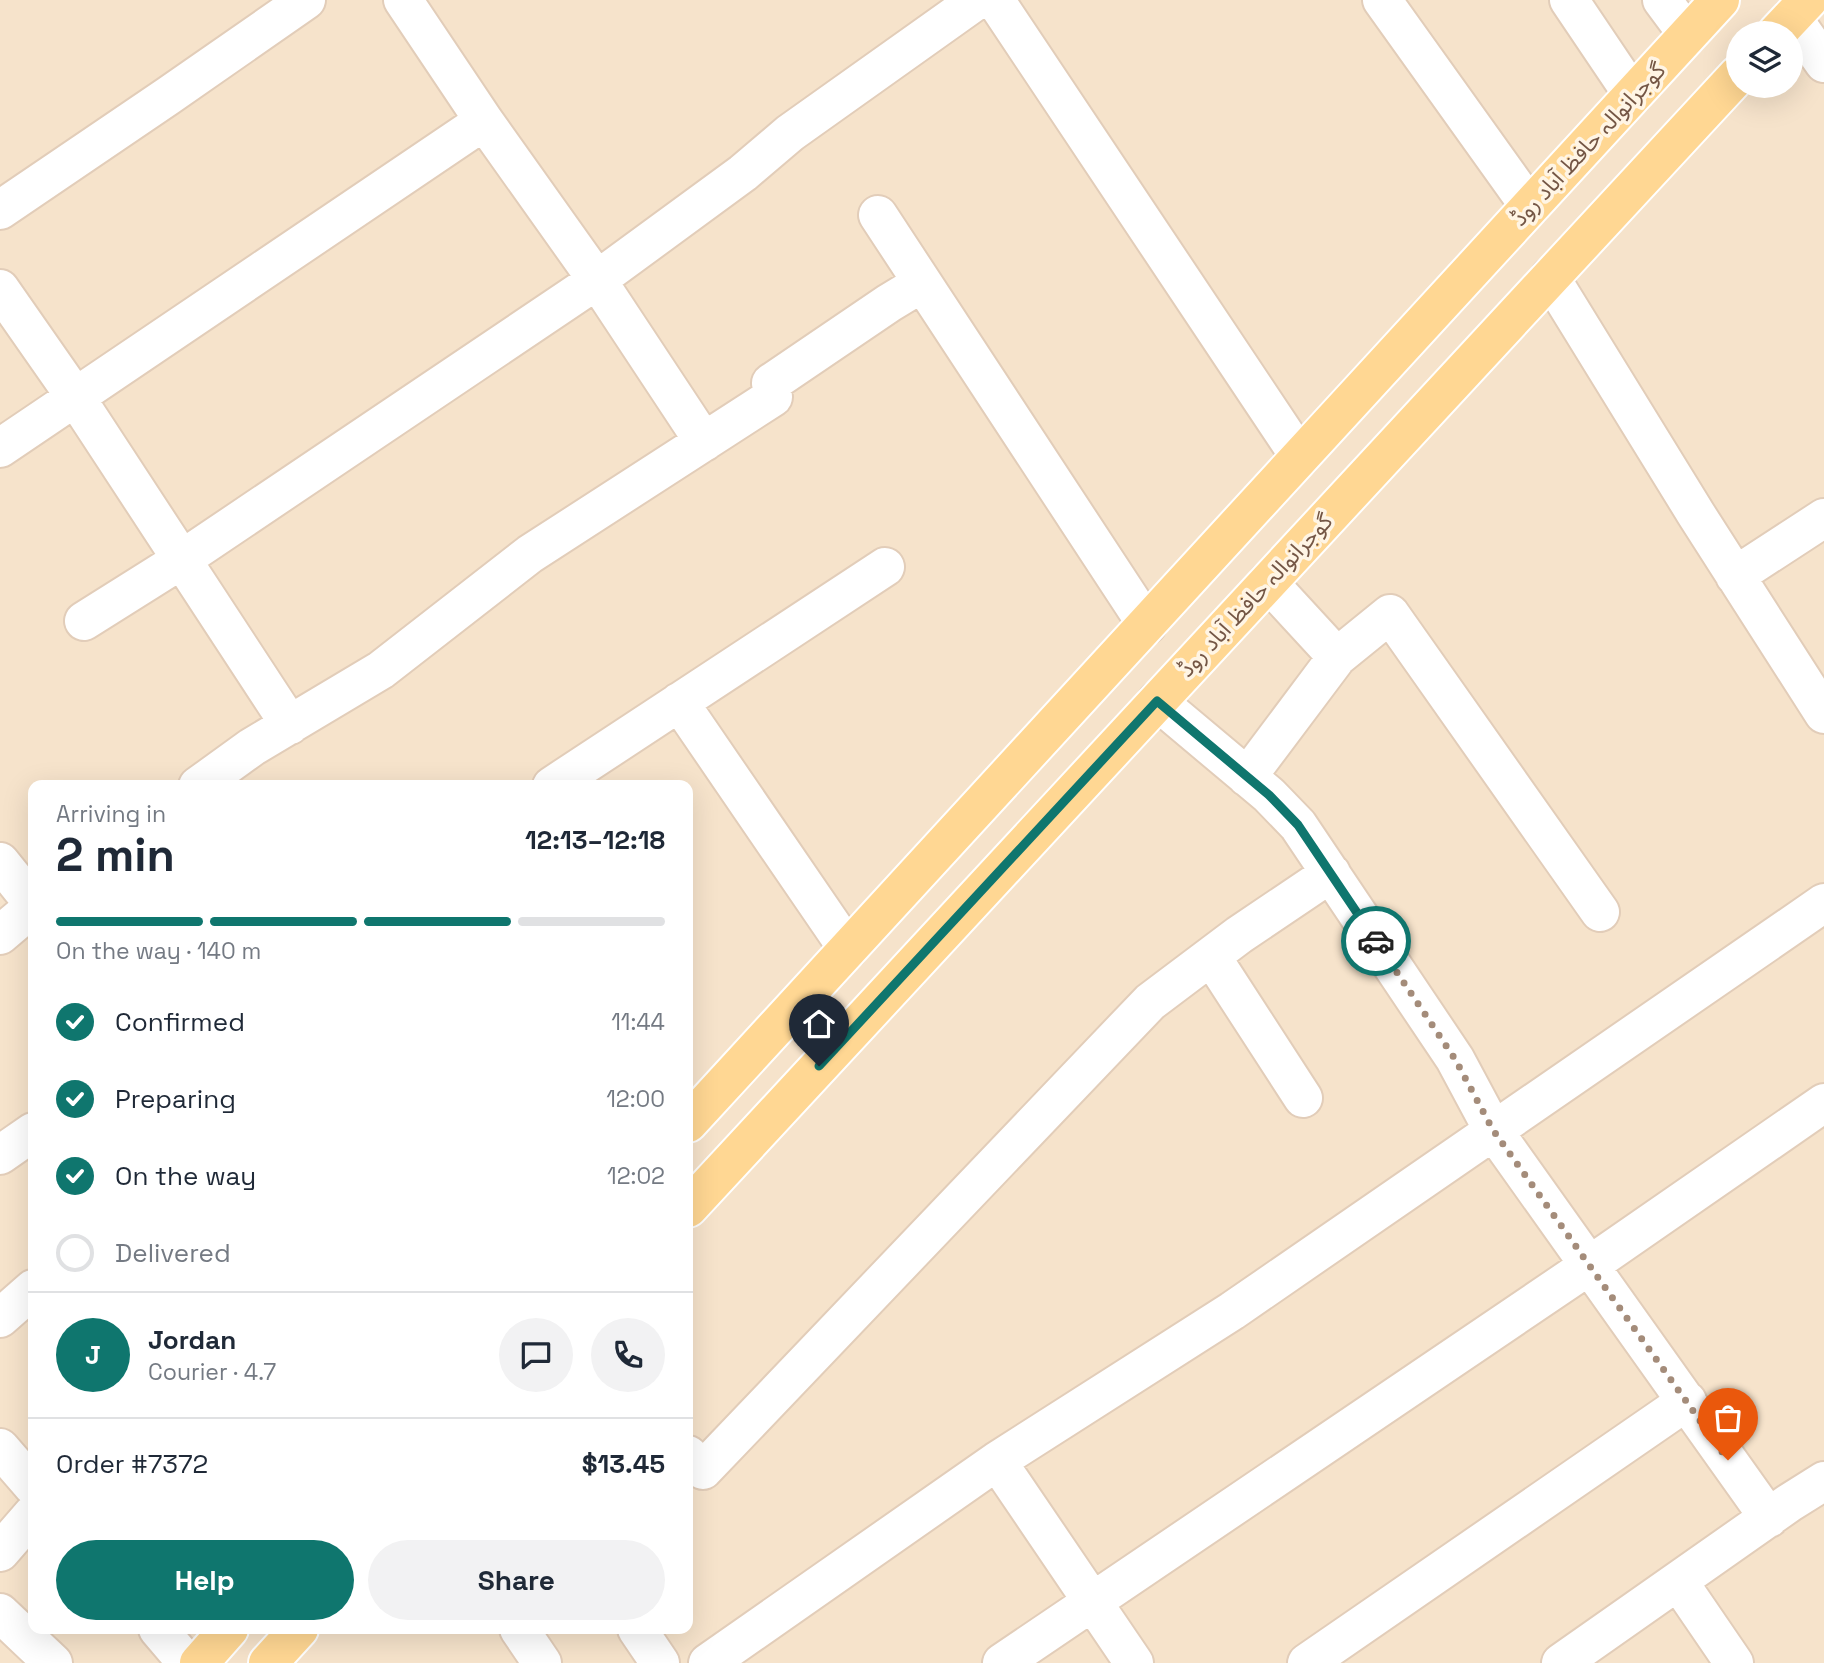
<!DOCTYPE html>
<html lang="en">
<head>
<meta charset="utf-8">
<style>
  body { margin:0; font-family:"Space Grotesk","Noto Sans Arabic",sans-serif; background:#f2f2f3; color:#1f2937; height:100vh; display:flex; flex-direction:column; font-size:26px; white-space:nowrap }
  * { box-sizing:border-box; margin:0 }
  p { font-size:23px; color:#747a83 }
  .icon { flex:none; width:38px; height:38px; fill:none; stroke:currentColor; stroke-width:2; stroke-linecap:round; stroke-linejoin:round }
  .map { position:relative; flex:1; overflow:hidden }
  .panel { position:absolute; left:28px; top:780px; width:665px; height:854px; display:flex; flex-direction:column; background:#fff; border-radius:14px; box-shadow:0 7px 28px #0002 }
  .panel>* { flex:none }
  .buttons { position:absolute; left:1726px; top:21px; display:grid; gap:14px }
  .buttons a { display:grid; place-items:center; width:77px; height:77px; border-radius:50%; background:#fff; box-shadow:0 7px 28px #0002; font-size:35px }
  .pin { position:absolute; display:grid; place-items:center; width:60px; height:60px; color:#fff; margin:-72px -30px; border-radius:50% 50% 50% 0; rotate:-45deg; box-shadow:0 0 7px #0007 }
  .pin .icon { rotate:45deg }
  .courier { position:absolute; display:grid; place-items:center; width:70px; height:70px; margin:-35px; border:5px solid #0f766e; border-radius:50%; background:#fff; color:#222; box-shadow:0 2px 9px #0007 }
  .headline em { font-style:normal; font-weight:600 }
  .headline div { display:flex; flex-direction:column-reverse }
  .headline { display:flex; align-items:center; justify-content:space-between; height:119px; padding:0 28px }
  h1 { font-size:46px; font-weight:600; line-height:52px }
  .bar { display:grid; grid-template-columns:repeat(4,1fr); gap:10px 7px; align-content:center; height:84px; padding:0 28px }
  .bar i { height:9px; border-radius:5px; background:#e0e1e3 }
  .bar .active { background:#0f766e }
  .bar p { grid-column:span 4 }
  .line { display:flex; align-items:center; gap:18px; padding:0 28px; border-top:2px solid #e0e1e3 }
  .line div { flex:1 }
  .round { display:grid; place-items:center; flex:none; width:74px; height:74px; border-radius:37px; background:#f2f2f3 }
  ol { padding:0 28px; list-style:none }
  li { display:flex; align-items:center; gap:21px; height:77px }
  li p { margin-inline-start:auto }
  li .icon { padding:7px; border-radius:50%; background:#0f766e; color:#fff; stroke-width:4 }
  li:last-child { color:#747a83 }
  li i { width:38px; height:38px; border:4px solid #e0e1e3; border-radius:50% }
  .button { display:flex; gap:14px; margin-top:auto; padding:14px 28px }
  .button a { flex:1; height:80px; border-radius:42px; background:#0f766e; color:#fff; font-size:28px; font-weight:600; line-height:80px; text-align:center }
  .button a+a { background:#f2f2f3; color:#1f2937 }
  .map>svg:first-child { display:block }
  .residential { fill:#f6e3cb; fill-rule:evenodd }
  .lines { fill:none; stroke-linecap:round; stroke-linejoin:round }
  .minor-casing { stroke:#e2cdb9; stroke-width:42 }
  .major-casing { stroke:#fff; stroke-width:42 }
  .minor { stroke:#fff; stroke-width:38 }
  .major { stroke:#ffd793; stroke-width:38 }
  .done { stroke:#a48c7a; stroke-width:7; stroke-dasharray:0 12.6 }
  .route { stroke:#0f766e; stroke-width:9 }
  .labels { text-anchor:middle; stroke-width:7; stroke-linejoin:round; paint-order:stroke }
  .street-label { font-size:23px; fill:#745645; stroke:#fff5e5 }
</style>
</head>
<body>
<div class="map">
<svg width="1824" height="1663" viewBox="0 0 1824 1663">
  <rect width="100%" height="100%" fill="#fef1dd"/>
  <path class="residential" d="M0,0H1824V1663H0ZM1738,33H1790V86H1738ZM33,786H688V1629H33Z"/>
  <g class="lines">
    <defs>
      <path id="minor" d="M403,0L484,121L597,280L704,442
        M995,0L1300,457
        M1382,0L1530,207
        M1569,0L1633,95
        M1662,0L1688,35
        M1792,17L1824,63
        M0,210L168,96L306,0
        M878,215L1147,625
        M1550,277L1696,514L1824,714
        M0,289L76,398L290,725
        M0,448L484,121
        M1735,576L1824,518
        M1268,582L1337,657
        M84,621L181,560L597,280L743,173L790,133L977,0
        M1157,701L1269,795L1298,825L1455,1059L1493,1130L1769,1518
        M679,702L848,949
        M1247,777L1337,657L1390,614L1600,912
        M198,786L252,747L381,670L530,554L773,397L771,383L889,303L922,283
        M552,786L885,567
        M0,862L33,903
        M0,935L33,907
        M1211,956L1303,1098
        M0,1155L33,1132
        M0,1318L33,1289
        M0,1448L33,1486
        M688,1455L703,1470L1150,1002L1239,935L1331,873
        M997,1461L1134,1663
        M0,1552L33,1514
        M1678,1581L1734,1663
        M0,1613L53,1663
        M158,1629L187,1663
        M519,1629L542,1663
        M637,1629L660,1663
        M708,1663L997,1461L1232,1311L1824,903
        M1002,1663L1590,1265L1824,1103
        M1307,1663L1687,1401
        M1561,1663L1789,1503L1824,1481"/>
      <path id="major" d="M1777,33L1808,0
        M688,1123L1720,0
        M688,1208L1738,75
        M199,1663L229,1629
        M268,1663L299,1629"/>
    </defs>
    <use href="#minor" class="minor-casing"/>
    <use href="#major" class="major-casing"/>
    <use href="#minor" class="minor"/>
    <use href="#major" class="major"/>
  </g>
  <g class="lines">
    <path class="done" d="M1376,941L1455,1059L1493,1130L1728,1460"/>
    <path class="route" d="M819,1066L1157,701L1269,795L1298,825L1376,941"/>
  </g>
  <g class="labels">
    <g class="street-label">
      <text transform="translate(1588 144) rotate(-47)" y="8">گوجرانوالہ حافظ آباد روڈ</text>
      <text transform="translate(1255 595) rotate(-47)" y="8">گوجرانوالہ حافظ آباد روڈ</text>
    </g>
  </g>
</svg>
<div class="buttons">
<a><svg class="icon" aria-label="layers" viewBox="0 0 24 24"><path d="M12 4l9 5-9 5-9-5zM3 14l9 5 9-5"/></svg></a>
</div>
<div class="pin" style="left:1728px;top:1460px;background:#ea580c"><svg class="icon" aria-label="bag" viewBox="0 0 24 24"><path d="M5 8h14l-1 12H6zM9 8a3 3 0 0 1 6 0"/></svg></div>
<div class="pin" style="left:819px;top:1066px;background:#1f2937"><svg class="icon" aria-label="home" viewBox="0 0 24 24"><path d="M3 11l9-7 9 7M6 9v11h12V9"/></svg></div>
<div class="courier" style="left:1376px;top:941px"><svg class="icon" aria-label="car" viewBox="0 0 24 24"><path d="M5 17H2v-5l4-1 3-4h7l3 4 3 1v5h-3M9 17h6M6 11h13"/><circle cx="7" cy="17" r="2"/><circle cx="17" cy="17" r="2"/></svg></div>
<section class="panel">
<div class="headline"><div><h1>2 min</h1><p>Arriving in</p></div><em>12:13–12:18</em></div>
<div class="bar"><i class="active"></i><i class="active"></i><i class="active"></i><i></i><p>On the way · 140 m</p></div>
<ol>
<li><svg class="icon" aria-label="check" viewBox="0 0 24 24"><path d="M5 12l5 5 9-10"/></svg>Confirmed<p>11:44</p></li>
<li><svg class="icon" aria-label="check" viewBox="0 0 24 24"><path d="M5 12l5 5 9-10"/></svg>Preparing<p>12:00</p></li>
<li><svg class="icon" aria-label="check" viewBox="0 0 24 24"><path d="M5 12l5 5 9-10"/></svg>On the way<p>12:02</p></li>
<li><i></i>Delivered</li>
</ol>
<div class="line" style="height:126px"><b class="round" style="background:#0f766e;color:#fff">J</b><div><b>Jordan</b><p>Courier · 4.7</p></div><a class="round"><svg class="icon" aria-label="chat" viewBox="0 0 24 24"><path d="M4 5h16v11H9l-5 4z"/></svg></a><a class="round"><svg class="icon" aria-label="phone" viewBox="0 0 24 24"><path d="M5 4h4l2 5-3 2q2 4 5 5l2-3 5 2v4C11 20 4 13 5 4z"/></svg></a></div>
<div class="line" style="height:91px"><div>Order #7372</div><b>$13.45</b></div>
<div class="button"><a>Help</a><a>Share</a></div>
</section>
</div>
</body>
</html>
